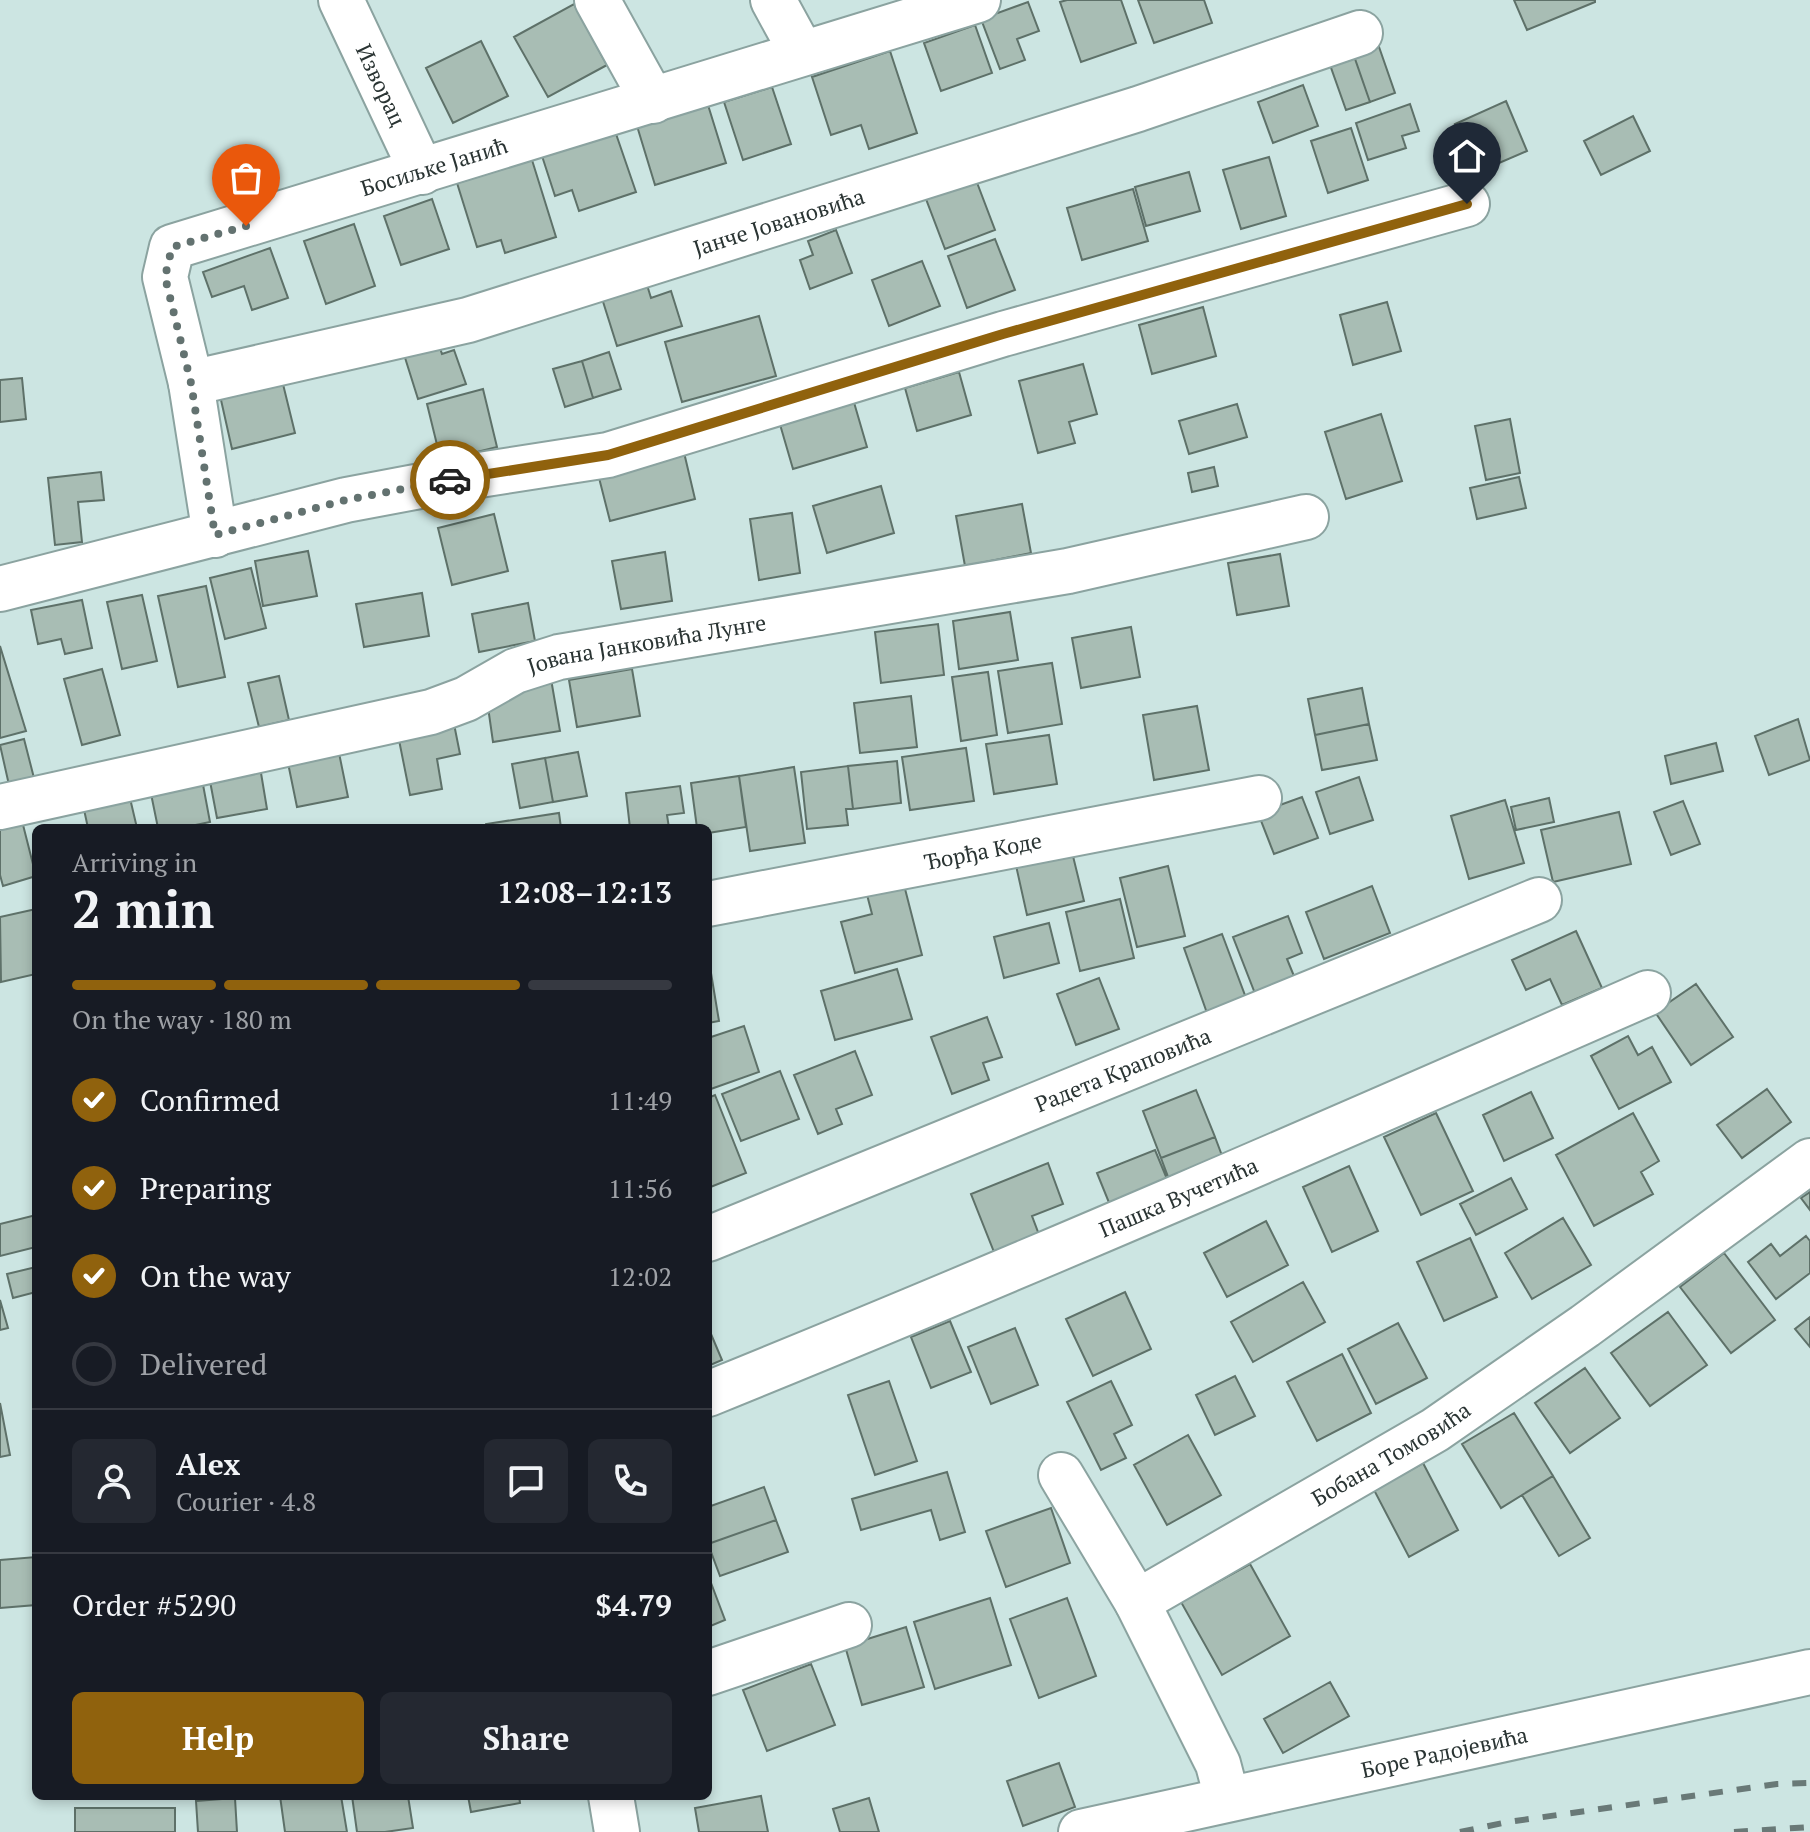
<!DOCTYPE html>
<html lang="en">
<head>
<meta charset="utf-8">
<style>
  body { margin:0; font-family:"PT Serif",serif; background:#242831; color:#f1f3f6; height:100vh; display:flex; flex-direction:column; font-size:30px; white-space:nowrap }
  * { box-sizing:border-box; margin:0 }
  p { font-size:26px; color:#9ea1a6 }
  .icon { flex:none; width:44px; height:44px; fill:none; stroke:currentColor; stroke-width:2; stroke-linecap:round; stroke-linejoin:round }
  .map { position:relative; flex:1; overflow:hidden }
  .details { position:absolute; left:32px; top:824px; width:680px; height:976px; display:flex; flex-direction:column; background:#171b24; border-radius:12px; box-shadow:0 4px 12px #0003 }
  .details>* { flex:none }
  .pin { position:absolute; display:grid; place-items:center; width:68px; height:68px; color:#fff; margin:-82px -34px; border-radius:50% 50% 50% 0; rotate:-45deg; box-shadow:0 0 8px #0007 }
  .pin .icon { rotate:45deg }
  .courier { position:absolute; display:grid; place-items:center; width:80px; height:80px; margin:-40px; border:6px solid #90620d; border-radius:50%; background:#fff; color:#222; box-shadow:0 2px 10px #0007 }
  .overview em { font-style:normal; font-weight:800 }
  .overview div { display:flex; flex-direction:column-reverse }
  .overview { display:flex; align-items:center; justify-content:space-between; height:136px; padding:0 40px }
  h1 { font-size:52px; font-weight:800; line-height:60px }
  .bar { display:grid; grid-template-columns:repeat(4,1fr); gap:12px 8px; align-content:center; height:96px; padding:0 40px }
  .bar i { height:10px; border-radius:6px; background:#363941 }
  .bar .active { background:#90620d }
  .bar p { grid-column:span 4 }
  .line { display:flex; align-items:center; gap:20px; padding:0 40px; border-top:2px solid #363941 }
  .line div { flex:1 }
  .round { display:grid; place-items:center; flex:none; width:84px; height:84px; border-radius:12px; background:#242831 }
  ol { padding:0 40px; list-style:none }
  li { display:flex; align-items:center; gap:24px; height:88px }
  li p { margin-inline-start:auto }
  li .icon { padding:8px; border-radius:50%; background:#90620d; color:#fff; stroke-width:4 }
  li:last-child { color:#9ea1a6 }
  li i { width:44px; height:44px; border:4px solid #363941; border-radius:50% }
  .cta { display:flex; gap:16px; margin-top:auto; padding:16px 40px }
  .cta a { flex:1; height:92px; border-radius:12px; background:#90620d; color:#fff; font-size:32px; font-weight:800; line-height:92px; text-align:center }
  .cta a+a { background:#242831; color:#f1f3f6 }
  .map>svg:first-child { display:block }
  .building { fill:#a8bdb4; stroke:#5e7169; stroke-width:2 }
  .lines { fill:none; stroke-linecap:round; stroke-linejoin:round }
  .minor-casing { stroke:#8ba3a0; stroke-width:48 }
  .minor { stroke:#fff; stroke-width:44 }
  .rail { stroke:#697977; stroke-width:6; stroke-dasharray:14 14; stroke-linecap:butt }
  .done { stroke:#637270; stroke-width:8; stroke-dasharray:0 14.4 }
  .route { stroke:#90620d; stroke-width:10 }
  .labels { text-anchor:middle; stroke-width:6; stroke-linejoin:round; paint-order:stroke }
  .street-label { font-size:22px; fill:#2a3433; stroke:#cce5e2 }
</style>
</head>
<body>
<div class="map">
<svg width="1810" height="1832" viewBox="0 0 1810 1832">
  <rect width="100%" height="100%" fill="#cce5e2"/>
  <path class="building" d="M1067,0H1121L1136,43L1081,62L1060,2Z
    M1138,0H1204L1212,23L1154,43Z
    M1514,0H1595V2L1527,30Z
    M1028,2L1039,31L1017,39L1025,60L1000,69L981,19Z
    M574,4L607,65L548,97L514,37Z
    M975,25L992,73L941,91L924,43Z
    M481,41L508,96L453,123L426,68Z
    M1378,44L1395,93L1370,102L1353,53Z
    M890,51L917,133L869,149L861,125L831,135L812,77Z
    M1353,53L1370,102L1346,110L1329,62Z
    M1303,85L1318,126L1273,143L1258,102Z
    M772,87L791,144L743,160L724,102Z
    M1506,101L1527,151L1476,173L1455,124Z
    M1410,104L1419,131L1402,136L1406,148L1368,160L1356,123Z
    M708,105L726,163L655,185L637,126Z
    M1633,116L1650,151L1601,175L1584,141Z
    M1351,128L1368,180L1328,193L1311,141Z
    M615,131L636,192L579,211L572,190L555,196L542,156Z
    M1269,157L1286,216L1241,229L1223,170Z
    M532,160L556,237L505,253L501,240L477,247L457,183Z
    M1189,172L1200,211L1146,226L1135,187Z
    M976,180L995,230L945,249L926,199Z
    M1133,189L1148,241L1082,260L1067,208Z
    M432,199L449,249L401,265L384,216Z
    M354,224L375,286L326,304L304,241Z
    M836,230L852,273L810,289L800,260L813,255L808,241Z
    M995,239L1015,290L967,308L948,256Z
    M270,248L288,298L252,310L244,286L212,297L203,272Z
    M922,261L940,306L889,326L872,280Z
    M644,275L651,298L671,291L682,326L617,346L599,289Z
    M1387,302L1401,351L1353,365L1340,315Z
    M1203,307L1216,356L1152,374L1139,325Z
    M759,316L776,376L682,402L665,342Z
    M435,334L442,354L454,350L466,384L418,399L401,345Z
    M609,352L621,389L593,398L582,361Z
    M582,361L593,398L565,407L553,369Z
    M1083,364L1097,414L1069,422L1075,443L1038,453L1019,381Z
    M959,372L971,415L917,431L905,388Z
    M281,376L295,433L232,449L219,391Z
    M22,378L26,419L0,422V380Z
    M483,389L497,447L441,461L427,404Z
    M853,399L867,447L793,469L779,421Z
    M1237,404L1247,437L1189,454L1179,421Z
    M1381,414L1402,481L1346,499L1325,432Z
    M1510,419L1520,473L1486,480L1475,426Z
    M682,444L695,499L610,521L596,466Z
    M1214,467L1218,486L1192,492L1188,473Z
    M101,472L104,500L78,502L82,542L55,545L48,478Z
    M1519,477L1526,508L1477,519L1470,488Z
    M881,486L894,533L827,553L813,506Z
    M1022,504L1031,553L965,566L956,516Z
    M792,513L800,573L759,580L750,519Z
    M494,514L508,571L452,585L438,528Z
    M308,551L317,596L263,606L255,561Z
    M665,552L672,601L621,609L612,561Z
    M1280,554L1289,606L1237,615L1228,563Z
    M251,568L266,628L225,639L210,578Z
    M206,586L225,677L178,687L158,596Z
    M422,593L429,636L364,647L356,604Z
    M142,595L157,661L122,669L107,602Z
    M82,600L92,648L65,654L61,639L38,644L31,610Z
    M528,603L535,641L479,652L472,614Z
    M1010,612L1018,660L959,669L953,621Z
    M938,624L944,675L881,683L875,632Z
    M1131,627L1140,677L1081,688L1072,638Z
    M0,646L26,731L0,738Z
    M1052,663L1062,724L1008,733L998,671Z
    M102,669L120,735L82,745L64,679Z
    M632,669L640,716L577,727L569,680Z
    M988,672L997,735L961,741L952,677Z
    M279,676L289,720L259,727L248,683Z
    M551,679L560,731L493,742L487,700L518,695L516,685Z
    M1362,688L1369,724L1315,735L1308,699Z
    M911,696L917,747L860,753L854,703Z
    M1197,706L1209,770L1154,780L1143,715Z
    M453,719L460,754L437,759L442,789L410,795L397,730Z
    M1798,719L1810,760L1769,775L1755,736Z
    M1369,724L1377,760L1322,770L1315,735Z
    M1049,735L1057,784L994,794L986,744Z
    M24,739L34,778L9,785L0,745Z
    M1716,743L1723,771L1671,784L1665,756Z
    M966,748L974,801L910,810L902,757Z
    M578,752L587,796L553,802L545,758Z
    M339,753L348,797L297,807L288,763Z
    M545,758L553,802L520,808L512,764Z
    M897,761L901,803L853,809L848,766Z
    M848,766L853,809H846L848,825L807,829L801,772Z
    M260,767L267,809L217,818L209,776Z
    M794,767L805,843L750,851L739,776Z
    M201,774L210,822L181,828H158L149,784Z
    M739,776L746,827L708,833V828H697L691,783Z
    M1359,777L1373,820L1330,834L1316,792Z
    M680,786L684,813L667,815L669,828H630L626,793Z
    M129,794L137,828H88L83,805Z
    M1302,797L1318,838L1274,854L1258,813Z
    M1549,798L1554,822L1516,830L1511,807Z
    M1505,800L1524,863L1469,879L1451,816Z
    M1683,801L1700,844L1671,855L1654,812Z
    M1619,812L1631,864L1553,882L1541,830Z
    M20,813L36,876L3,886L0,875V819Z
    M559,813L561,828H486V824Z
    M1071,848L1084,901L1027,915L1015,861Z
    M1168,866L1185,936L1137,947L1120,878Z
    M903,881L922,955L855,973L841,922L872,914L866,891Z
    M1372,886L1390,933L1324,959L1306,912Z
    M1120,899L1134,958L1080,971L1066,912Z
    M36,909V974L1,982L0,917Z
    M1288,916L1302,953L1287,959L1296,981L1256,996L1233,937Z
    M1049,923L1059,963L1004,978L994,937Z
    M1576,931L1602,988L1562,1005L1550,979L1526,990L1512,960Z
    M1222,934L1246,998L1207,1013L1184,948Z
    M897,969L912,1019L835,1040L821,991Z
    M708,973H711L719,1021L708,1023Z
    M1099,978L1119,1029L1076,1045L1057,994Z
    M1696,984L1733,1037L1691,1065L1655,1012Z
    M987,1017L1002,1057L983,1063L989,1080L952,1094L931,1037Z
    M744,1026L759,1072L708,1090V1038Z
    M1628,1036L1638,1055L1652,1047L1671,1082L1619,1109L1591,1056Z
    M855,1051L872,1095L836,1109L842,1124L818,1134L794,1075Z
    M780,1071L799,1119L741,1141L722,1094Z
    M1767,1089L1791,1122L1742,1158L1717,1125Z
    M1196,1090L1215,1137L1161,1158L1143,1111Z
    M1531,1092L1553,1138L1504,1161L1483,1115Z
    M715,1095L746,1173L708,1188V1098Z
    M1436,1113L1473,1191L1421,1215L1384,1137Z
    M1633,1113L1659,1161L1641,1172L1653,1194L1594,1226L1556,1155Z
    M1215,1137L1227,1169L1173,1190L1161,1158Z
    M1155,1150L1172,1191L1114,1215L1097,1173Z
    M1048,1163L1063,1204L1032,1216L1041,1240L996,1257L971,1194Z
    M1349,1166L1378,1231L1332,1252L1303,1187Z
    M1511,1178L1527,1209L1476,1235L1460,1204Z
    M1810,1192V1210L1801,1198Z
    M36,1215V1247L0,1256V1224Z
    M1563,1218L1591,1265L1532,1299L1505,1253Z
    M1266,1221L1288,1265L1227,1297L1204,1253Z
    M1806,1236L1810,1241V1273L1776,1299L1748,1262L1771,1244L1780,1256Z
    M1470,1238L1497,1297L1444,1321L1417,1262Z
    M1724,1253L1775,1320L1731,1353L1680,1287Z
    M36,1267V1292L13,1298L7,1274Z
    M1303,1282L1325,1322L1253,1362L1231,1322Z
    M1125,1292L1151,1349L1093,1376L1066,1319Z
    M0,1300L8,1328L0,1330Z
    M1668,1312L1707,1365L1650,1406L1611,1353Z
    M1810,1317V1347L1795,1329Z
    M950,1321L971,1372L931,1388L911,1337Z
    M1398,1323L1427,1378L1376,1404L1348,1349Z
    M708,1327L722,1360L708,1366Z
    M1015,1328L1038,1385L991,1404L968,1347Z
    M1342,1354L1371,1413L1317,1441L1287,1382Z
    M1585,1368L1620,1418L1570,1453L1535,1403Z
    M1235,1376L1255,1416L1215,1435L1196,1395Z
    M889,1381L917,1461L875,1475L848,1395Z
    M1111,1381L1132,1425L1114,1434L1126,1458L1101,1470L1067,1402Z
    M0,1403L10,1455L0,1457Z
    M1514,1413L1553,1476L1501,1508L1462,1444Z
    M1188,1435L1221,1495L1167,1525L1134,1465Z
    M1423,1463L1458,1530L1409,1557L1374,1490Z
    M947,1472L965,1532L940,1540L931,1510L861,1530L852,1499Z
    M1553,1476L1590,1538L1559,1556L1522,1495Z
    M764,1487L776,1520L708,1544V1507Z
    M1051,1508L1070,1563L1006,1587L986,1531Z
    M776,1520L788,1552L720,1576L708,1544Z
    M36,1557V1605L0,1608V1560Z
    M1250,1564L1290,1636L1222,1675L1181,1602Z
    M708,1575L725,1620L708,1627Z
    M990,1598L1011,1665L935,1689L914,1622Z
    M1067,1598L1096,1676L1039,1698L1010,1619Z
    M906,1627L924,1687L862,1705L845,1646Z
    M811,1664L835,1725L767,1751L743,1690Z
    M1330,1682L1349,1716L1283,1753L1264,1719Z
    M1059,1763L1075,1807L1023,1826L1007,1781Z
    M280,1796H341L347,1832H285Z
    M352,1796H408L413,1828L385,1832H357Z
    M468,1796H519L520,1803L471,1812Z
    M761,1796L768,1832H699L695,1808Z
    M235,1798L237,1832H198L196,1801Z
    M869,1798L879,1832H840L833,1809Z
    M75,1808H175V1832H75Z"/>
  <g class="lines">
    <defs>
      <g id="minor">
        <path id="s1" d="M341,0L422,172"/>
        <path d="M597,0L653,101"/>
        <path d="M773,0L802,53"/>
        <path id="s2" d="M191,383L468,320L1138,109L1360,33"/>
        <path id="s3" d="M215,535L191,383L165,277L172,247L978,0"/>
        <path d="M0,589L346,500L473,476L608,455L1003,334L1467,204"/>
        <path id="s4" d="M0,807L431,712L466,699L515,671L559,657L1068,571L1306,517"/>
        <path id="s5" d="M708,904L1259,798"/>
        <path id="s6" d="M708,1239L1539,900"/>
        <path id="s7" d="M708,1394C1024,1266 1336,1130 1648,993"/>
        <path d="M1061,1475L1137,1602L1218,1764L1227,1798"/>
        <path id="s8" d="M1137,1602L1435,1430L1585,1326L1810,1161"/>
        <path d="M708,1673L849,1625"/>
        <path d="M611,1796L617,1832"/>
        <path id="s9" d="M1081,1832L1810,1672"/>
      </g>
    </defs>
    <use href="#minor" class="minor-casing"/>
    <use href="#minor" class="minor"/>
    <path class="rail" d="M1460,1832L1508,1822L1777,1784L1810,1783
      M1734,1832L1810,1827"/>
  </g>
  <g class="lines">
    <path class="done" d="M246,226L172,247L165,277L191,383L215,535L346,500L450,480"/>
    <path class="route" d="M450,480L608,455L1003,334L1467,204"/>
  </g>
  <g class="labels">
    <g class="street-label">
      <text dy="8" stroke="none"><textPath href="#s1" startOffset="94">Изворац</textPath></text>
      <text dy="8" stroke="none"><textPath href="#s3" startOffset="568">Босиљке Јанић</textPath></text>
      <text dy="8" stroke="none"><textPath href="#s2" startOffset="610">Јанче Јовановића</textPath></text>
      <text dy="8" stroke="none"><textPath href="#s4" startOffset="670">Јована Јанковића Лунге</textPath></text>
      <text dy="8" stroke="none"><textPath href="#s5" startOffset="280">Ђорђа Коде</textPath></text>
      <text dy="8" stroke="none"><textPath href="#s6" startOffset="448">Радета Краповића</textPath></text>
      <text dy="8" stroke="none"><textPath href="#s7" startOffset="510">Пашка Вучетића</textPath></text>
      <text dy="8" stroke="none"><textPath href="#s8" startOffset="294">Бобана Томовића</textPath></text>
      <text dy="8" stroke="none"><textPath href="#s9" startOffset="372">Боре Радојевића</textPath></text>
    </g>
  </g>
</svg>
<div class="pin" style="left:246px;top:226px;background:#ea580c"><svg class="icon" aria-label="bag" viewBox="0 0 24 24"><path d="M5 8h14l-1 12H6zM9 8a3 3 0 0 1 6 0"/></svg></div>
<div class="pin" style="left:1467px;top:204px;background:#1f2937"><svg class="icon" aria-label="home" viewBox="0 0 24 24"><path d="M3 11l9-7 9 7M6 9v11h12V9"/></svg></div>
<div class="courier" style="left:450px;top:480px"><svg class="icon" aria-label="car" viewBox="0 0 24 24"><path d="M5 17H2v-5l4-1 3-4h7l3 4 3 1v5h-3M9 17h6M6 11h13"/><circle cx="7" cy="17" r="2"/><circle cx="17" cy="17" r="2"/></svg></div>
<section class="details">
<div class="overview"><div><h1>2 min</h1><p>Arriving in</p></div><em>12:08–12:13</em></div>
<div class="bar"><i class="active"></i><i class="active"></i><i class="active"></i><i></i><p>On the way · 180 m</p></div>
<ol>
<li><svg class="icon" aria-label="check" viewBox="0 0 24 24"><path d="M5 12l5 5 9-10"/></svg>Confirmed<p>11:49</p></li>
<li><svg class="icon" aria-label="check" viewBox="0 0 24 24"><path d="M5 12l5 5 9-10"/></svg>Preparing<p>11:56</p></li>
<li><svg class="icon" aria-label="check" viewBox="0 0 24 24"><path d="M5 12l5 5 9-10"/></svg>On the way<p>12:02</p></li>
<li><i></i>Delivered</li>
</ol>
<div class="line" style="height:144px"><a class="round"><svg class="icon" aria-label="person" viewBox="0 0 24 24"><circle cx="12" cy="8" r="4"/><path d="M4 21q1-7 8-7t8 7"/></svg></a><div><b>Alex</b><p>Courier · 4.8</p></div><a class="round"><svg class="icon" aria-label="chat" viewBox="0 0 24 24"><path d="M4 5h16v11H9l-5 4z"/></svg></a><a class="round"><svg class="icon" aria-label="phone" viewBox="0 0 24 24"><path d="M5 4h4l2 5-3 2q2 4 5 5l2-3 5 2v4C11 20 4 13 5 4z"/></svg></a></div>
<div class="line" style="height:104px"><div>Order #5290</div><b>$4.79</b></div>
<div class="cta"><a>Help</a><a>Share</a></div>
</section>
</div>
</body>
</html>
